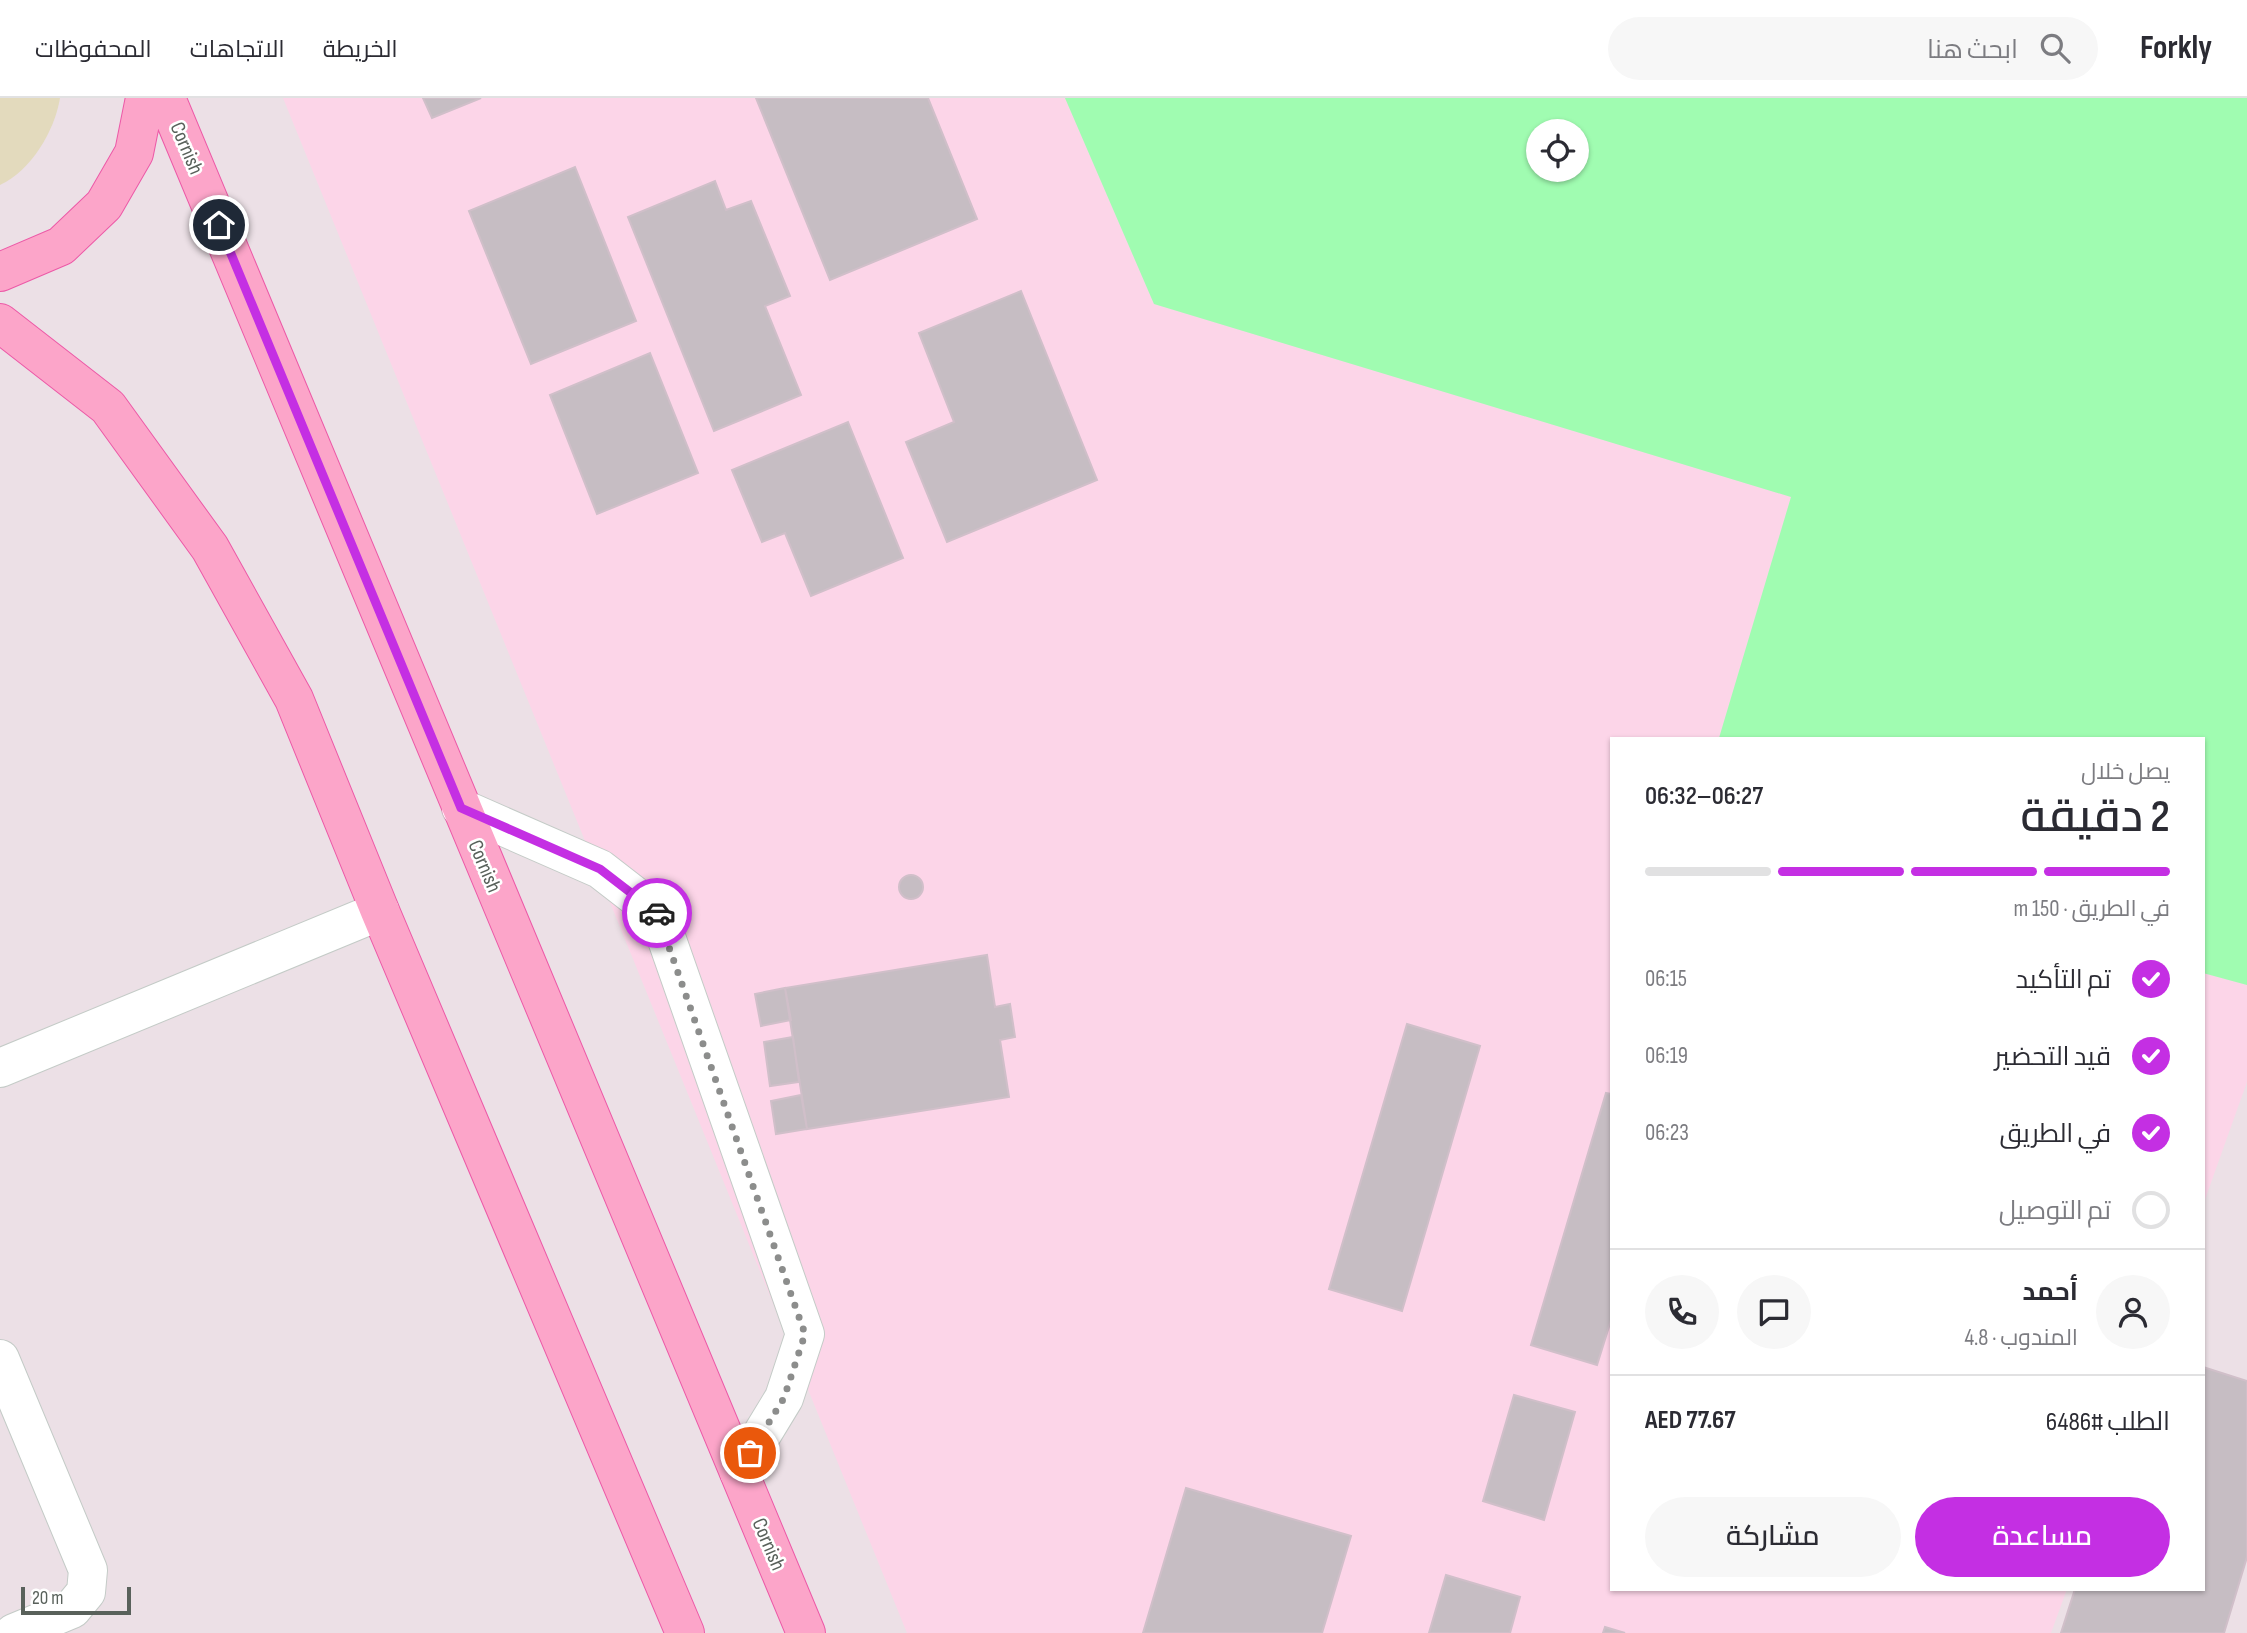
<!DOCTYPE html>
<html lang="ar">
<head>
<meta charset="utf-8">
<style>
  body { margin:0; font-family:"Sofia Sans Condensed",Cairo,sans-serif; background:#f7f7f7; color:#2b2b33; direction:rtl; height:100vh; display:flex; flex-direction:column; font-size:26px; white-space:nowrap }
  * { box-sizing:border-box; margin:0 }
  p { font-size:23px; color:#7c7c81 }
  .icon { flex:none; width:38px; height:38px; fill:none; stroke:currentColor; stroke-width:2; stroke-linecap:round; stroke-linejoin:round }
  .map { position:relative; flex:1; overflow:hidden; direction:ltr }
  .drawer { position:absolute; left:1610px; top:639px; width:595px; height:854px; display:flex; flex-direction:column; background:#fff; border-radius:0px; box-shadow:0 2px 5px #0004; direction:rtl }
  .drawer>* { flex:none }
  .buttons { position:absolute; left:1526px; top:21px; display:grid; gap:14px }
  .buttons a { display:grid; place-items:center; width:63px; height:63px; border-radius:50%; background:#fff; box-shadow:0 2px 5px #0004; font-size:35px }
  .scale { position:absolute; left:21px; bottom:18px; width:110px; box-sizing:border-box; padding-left:7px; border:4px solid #59615b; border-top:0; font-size:19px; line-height:24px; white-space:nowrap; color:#59615b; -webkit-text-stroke:5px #fff; paint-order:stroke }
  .pin { position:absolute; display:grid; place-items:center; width:60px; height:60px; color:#fff; margin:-30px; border:4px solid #fff; border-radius:50%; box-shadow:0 2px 7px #0007 }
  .courier { position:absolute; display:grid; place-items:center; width:70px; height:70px; margin:-35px; border:5px solid #c42fe3; border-radius:50%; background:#fff; color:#222; box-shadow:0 2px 9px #0007 }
  .summary em { font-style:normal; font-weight:600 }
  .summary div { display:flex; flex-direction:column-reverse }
  .summary { display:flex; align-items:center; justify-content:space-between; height:119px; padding:0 35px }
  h1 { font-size:46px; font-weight:600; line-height:52px }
  .bar { display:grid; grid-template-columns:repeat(4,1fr); gap:10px 7px; align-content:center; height:84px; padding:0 35px }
  .bar i { height:9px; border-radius:5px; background:#e1e1e2 }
  .bar .current { background:#c42fe3 }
  .bar p { grid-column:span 4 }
  .line { display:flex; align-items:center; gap:18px; padding:0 35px; border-top:2px solid #e1e1e2 }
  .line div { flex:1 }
  .round { display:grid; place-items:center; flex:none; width:74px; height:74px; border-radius:37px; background:#f7f7f7 }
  ol { padding:0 35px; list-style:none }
  li { display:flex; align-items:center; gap:21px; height:77px }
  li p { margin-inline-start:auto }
  li .icon { padding:7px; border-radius:50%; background:#c42fe3; color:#fff; stroke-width:4 }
  li:last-child { color:#7c7c81 }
  li i { width:38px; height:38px; border:4px solid #e1e1e2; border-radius:50% }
  .primary-button { display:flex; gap:14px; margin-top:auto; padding:14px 35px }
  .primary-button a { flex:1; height:80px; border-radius:42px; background:#c42fe3; color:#fff; font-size:28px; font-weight:600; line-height:80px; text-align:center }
  .primary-button a+a { background:#f7f7f7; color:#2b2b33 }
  header { display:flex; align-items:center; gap:42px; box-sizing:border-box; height:98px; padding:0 35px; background:#fff; border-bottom:2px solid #e1e1e2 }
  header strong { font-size:33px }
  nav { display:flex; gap:38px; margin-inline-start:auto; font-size:24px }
  .search { width:490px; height:63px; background:#f7f7f7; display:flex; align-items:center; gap:18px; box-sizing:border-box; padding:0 24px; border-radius:38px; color:#7c7c81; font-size:26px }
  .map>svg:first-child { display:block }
  .commercial { fill:#fcd5e8 }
  .green { fill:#e3dabd }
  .water { fill:#a0fcb1; fill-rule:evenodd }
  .building { fill:#c6bdc3; stroke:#d0bfc9; stroke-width:2 }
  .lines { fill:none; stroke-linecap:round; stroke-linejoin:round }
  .minor-casing { stroke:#c4cbc7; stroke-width:40 }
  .major-casing { stroke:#ec59a7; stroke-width:40 }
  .minor { stroke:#fff; stroke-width:38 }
  .major { stroke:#fca5c9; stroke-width:38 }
  .done { stroke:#8c8d8c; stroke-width:7; stroke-dasharray:0 12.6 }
  .route { stroke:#c42fe3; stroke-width:9 }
  .labels { text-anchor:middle; stroke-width:5; stroke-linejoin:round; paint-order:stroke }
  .street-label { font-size:21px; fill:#59615b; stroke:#fff }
</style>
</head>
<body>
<header>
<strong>Forkly</strong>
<div class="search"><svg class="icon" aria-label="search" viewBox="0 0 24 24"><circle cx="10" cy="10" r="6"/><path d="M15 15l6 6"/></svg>ابحث هنا</div>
<nav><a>الخريطة</a><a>الاتجاهات</a><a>المحفوظات</a></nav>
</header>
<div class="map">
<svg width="2247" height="1535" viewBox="0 0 2247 1535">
  <rect width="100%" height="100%" fill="#ece0e6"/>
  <path class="commercial" d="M283,0H1065L1154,206L1791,399L1719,640H1612V1491H2067L2051,1535H907Z
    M2203,875L2247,887V984L2203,1107Z"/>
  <path class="green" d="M0,0H60C55,32 31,73 0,87Z"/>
  <path class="water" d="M1065,0H2247V887L2203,875V640H1719L1791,399L1154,206ZM1538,33H1577V72H1538Z"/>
  <path class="building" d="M423,0H481L432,20Z
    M756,0H928L977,121L830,182Z
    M575,69L636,223L531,266L469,113Z
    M715,83L726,112L751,103L790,198L765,208L801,297L714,333L628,119Z
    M1021,193L1097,382L947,444L906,344L954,324L919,235Z
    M650,255L698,375L597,416L550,297Z
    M848,324L903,460L811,498L785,435L762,444L732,372Z
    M899 789a12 12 0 1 1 24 0a12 12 0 1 1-24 0Z
    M987,857L995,909L1010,906L1015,939L1000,942L1009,999L807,1031L785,890Z
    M785,890L791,922L761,928L755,896Z
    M1407,926L1480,948L1402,1213L1329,1191Z
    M793,939L799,984L770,988L764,944Z
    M1606,995L1612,996V1219L1597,1267L1531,1247Z
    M801,997L807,1031L776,1036L771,1003Z
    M2203,1269L2247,1283V1459L2224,1535H2061L2075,1491H2203Z
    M1514,1297L1575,1314L1544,1422L1483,1403Z
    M1186,1390L1351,1438L1322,1535H1143Z
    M1446,1477L1520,1499L1510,1535H1429Z
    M1605,1529L1625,1535H1603Z"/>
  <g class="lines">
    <defs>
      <path id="minor" d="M461,710L600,771L658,816L805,1236L784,1300L739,1374
        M0,970L380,813
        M0,1261L88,1472L86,1494L72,1511L14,1535"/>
      <path id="major" d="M166,0L806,1535
        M0,174L61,148L104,107L134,55L145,0
        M0,225L108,309L210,450L294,601L380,813L685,1535"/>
    </defs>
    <use href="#minor" class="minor-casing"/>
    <use href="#major" class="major-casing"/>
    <use href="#minor" class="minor"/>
    <use href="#major" class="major"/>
  </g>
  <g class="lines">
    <path class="done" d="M657,815L805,1236L784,1300L750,1355"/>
    <path class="route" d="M219,127L461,710L600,771L657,815"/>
  </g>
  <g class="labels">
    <g class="street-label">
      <text transform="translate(187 50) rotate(67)" y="7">Cornish</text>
      <text transform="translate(485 768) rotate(67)" y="7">Cornish</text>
      <text transform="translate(769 1446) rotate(67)" y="7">Cornish</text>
    </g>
  </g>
</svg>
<div class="buttons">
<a><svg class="icon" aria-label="locate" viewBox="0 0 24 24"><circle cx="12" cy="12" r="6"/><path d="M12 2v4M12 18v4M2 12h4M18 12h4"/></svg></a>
</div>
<div class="scale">20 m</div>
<div class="pin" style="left:750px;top:1355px;background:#ea580c"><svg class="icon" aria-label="bag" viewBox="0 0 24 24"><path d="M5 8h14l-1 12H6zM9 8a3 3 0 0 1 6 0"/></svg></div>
<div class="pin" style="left:219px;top:127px;background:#1f2937"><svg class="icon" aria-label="home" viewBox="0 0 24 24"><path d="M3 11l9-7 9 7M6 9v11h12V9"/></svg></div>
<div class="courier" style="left:657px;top:815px"><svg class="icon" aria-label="car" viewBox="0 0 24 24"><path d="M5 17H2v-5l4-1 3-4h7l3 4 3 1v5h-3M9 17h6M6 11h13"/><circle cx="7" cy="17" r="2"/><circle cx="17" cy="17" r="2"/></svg></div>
<section class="drawer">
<div class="summary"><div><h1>2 دقيقة</h1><p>يصل خلال</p></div><em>06:27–06:32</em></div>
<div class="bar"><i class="current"></i><i class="current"></i><i class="current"></i><i></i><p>في الطريق · 150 m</p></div>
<ol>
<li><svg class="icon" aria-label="check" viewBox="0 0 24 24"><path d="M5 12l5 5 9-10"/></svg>تم التأكيد<p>06:15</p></li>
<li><svg class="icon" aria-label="check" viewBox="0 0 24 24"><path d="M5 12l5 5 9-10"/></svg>قيد التحضير<p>06:19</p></li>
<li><svg class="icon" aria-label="check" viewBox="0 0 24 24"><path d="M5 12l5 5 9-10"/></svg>في الطريق<p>06:23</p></li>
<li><i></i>تم التوصيل</li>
</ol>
<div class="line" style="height:126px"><a class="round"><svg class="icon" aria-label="person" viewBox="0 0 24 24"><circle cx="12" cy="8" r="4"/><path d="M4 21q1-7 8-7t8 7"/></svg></a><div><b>أحمد</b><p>المندوب · 4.8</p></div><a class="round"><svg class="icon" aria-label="chat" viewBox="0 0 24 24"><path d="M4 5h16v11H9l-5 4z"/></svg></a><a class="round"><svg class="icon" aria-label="phone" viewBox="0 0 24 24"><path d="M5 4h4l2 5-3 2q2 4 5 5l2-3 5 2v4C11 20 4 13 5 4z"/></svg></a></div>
<div class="line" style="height:91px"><div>الطلب #6486</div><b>AED 77.67</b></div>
<div class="primary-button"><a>مساعدة</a><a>مشاركة</a></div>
</section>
</div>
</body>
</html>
